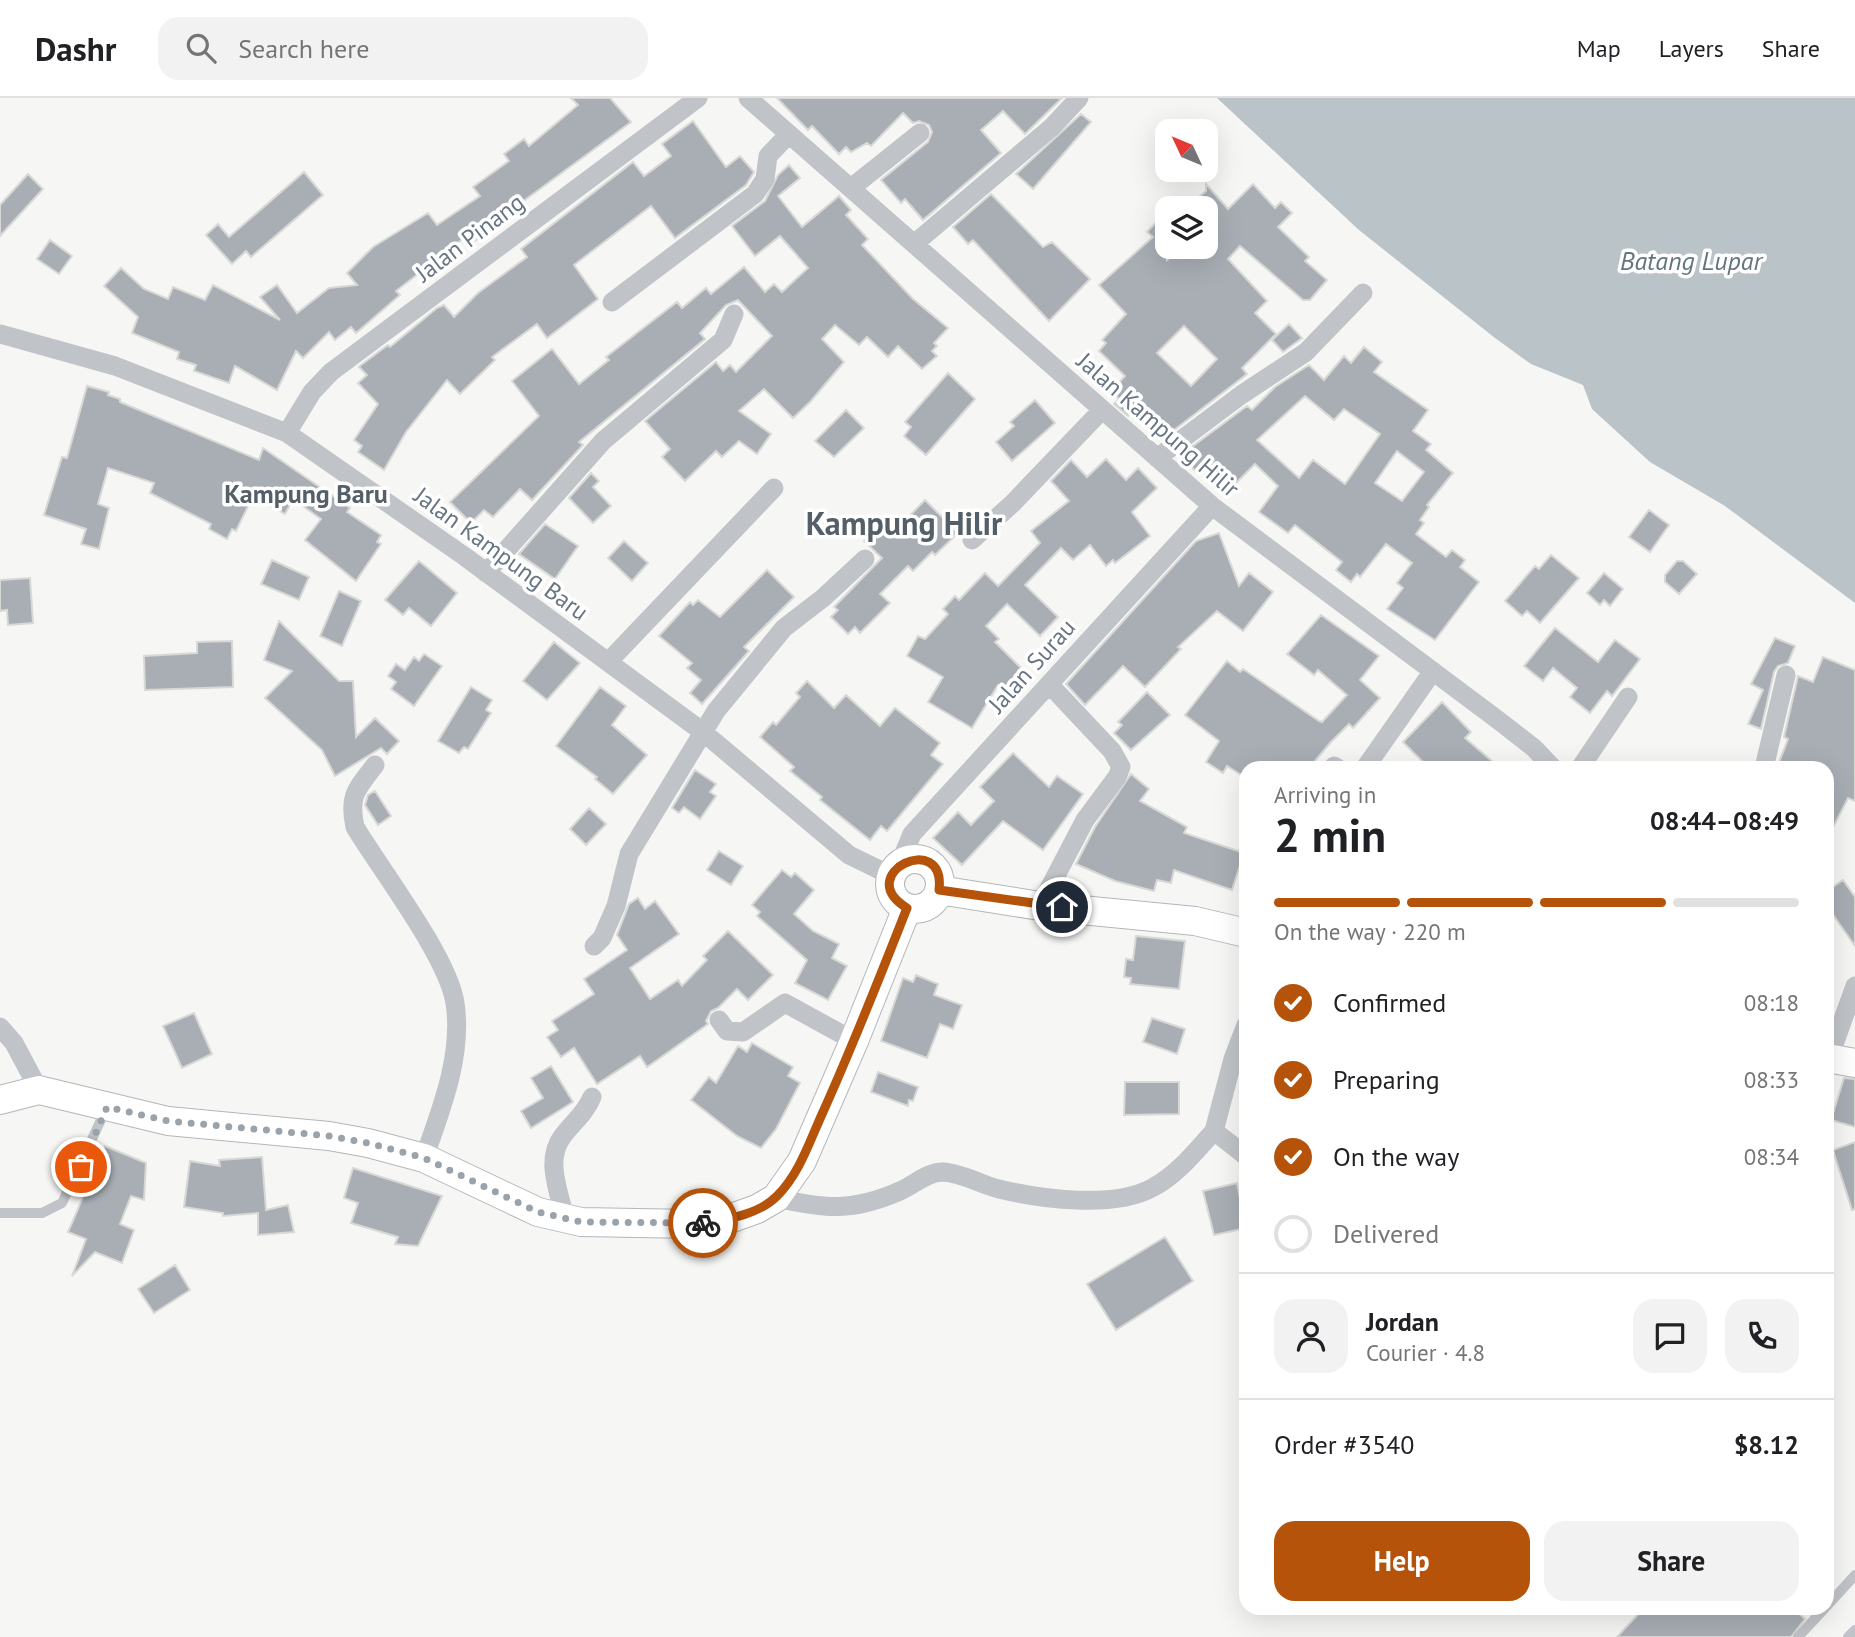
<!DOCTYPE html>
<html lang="en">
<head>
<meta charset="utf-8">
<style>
  body { margin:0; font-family:"PT Sans",sans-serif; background:#f2f2f2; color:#202124; height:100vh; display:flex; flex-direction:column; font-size:26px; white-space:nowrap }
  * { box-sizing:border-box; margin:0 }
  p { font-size:23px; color:#757577 }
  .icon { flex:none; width:38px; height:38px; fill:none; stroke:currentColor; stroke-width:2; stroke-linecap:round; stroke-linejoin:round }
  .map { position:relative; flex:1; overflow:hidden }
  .sheet { position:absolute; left:1239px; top:663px; width:595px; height:854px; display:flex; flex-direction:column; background:#fff; border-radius:21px; box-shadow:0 7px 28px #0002 }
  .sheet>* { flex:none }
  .needle { width:46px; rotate:314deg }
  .buttons { position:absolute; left:1155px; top:21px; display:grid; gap:14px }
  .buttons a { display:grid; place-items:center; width:63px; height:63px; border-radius:14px; background:#fff; box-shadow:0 7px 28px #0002; font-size:35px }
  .pin { position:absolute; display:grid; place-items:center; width:60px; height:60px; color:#fff; margin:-30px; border:4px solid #fff; border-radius:50%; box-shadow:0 2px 7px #0007 }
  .courier { position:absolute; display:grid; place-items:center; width:70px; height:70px; margin:-35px; border:5px solid #b45309; border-radius:50%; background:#fff; color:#222; box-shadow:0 2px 9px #0007 }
  .head em { font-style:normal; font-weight:700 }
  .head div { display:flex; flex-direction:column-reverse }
  .head { display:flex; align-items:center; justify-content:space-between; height:119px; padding:0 35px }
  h1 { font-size:46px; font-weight:700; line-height:52px }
  .bar { display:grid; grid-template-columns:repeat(4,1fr); gap:10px 7px; align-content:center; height:84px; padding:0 35px }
  .bar i { height:9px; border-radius:5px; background:#e0e0e0 }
  .bar .active { background:#b45309 }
  .bar p { grid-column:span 4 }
  .line { display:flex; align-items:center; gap:18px; padding:0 35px; border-top:2px solid #e0e0e0 }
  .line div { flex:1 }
  .round { display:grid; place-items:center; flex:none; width:74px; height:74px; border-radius:21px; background:#f2f2f2 }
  ol { padding:0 35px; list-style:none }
  li { display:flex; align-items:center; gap:21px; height:77px }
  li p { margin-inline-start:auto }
  li .icon { padding:7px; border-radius:50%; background:#b45309; color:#fff; stroke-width:4 }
  li:last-child { color:#757577 }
  li i { width:38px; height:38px; border:4px solid #e0e0e0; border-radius:50% }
  .action { display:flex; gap:14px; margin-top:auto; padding:14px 35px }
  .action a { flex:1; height:80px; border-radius:21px; background:#b45309; color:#fff; font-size:28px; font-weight:700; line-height:80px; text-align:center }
  .action a+a { background:#f2f2f2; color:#202124 }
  header { display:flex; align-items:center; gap:42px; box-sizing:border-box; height:98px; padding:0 35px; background:#fff; border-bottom:2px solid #e0e0e0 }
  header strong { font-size:33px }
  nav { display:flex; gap:38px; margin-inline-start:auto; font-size:24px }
  .search { width:490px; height:63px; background:#f2f2f2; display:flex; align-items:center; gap:18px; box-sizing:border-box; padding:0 24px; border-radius:21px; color:#757577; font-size:26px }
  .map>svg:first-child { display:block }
  .water { fill:#b9c3c8 }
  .building { fill:#a8aeb4; stroke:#d8d8d6; stroke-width:2; fill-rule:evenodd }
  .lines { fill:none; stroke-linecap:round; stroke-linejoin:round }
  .secondary-casing { stroke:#b3b7bb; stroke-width:30 }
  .service { stroke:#c0c3c7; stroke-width:10 }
  .minor { stroke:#c0c3c7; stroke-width:19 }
  .secondary { stroke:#fff; stroke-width:28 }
  .done { stroke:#9aa2aa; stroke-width:7; stroke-dasharray:0 12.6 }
  .route { stroke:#b45309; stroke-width:9 }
  .labels { text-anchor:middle; stroke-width:7; stroke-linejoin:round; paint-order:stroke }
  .street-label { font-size:24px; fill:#687582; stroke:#fff }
  .water-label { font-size:26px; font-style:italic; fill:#63767f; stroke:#fff }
  .neighbourhood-label { font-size:26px; font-weight:bold; fill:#555f68; stroke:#fff }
  .district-label { font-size:32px; font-weight:bold; fill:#555f68; stroke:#fff }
</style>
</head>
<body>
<header>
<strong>Dashr</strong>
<div class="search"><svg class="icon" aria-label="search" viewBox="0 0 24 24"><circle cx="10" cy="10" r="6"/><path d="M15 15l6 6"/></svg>Search here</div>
<nav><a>Map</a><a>Layers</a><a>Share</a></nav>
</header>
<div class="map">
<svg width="1855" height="1539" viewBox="0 0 1855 1539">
  <rect width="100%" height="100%" fill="#f6f6f4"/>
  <path class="water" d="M1217,0H1855V505L1725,408L1650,364L1592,311L1583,287L1531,266L1495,240L1359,132Z"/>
  <path class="building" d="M571,0H610L631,24L518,107L492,131L473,144L468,137L396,193L400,197L356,235L351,229L335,242L329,234L303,260L296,253L277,292L235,268L229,285L194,273L196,267L177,261L179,254L132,235L138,219L104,188L121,170L144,191L168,201L173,189L205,202L213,187L280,222L260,199L277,187L297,215L329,190L357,187L347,175L373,149L428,115L437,127L480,98L473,89L509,63L504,56L524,41L529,48L578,7Z
    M777,0H1062L1025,36L1003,13L981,32L1001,55L923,122L905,101L901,105L881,82L928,44L932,34L929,27L919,23L913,25L903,15L871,48L867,45L851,54L846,49L839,56L812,28L808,32Z
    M1081,16L1091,24L1033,91L1016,76Z
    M693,23L726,69L740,58L754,74L746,87L675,140L651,108L574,167L598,201L547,240L537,226L492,259L495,262L460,296L447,282L406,334L384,372L358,354L362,348L354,342L378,306L358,285L367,277L359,269L361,267L388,247L390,249L437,210L444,207L454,219L478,195L527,159L521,151L633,64L644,78L671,58L662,46Z
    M789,67L800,80L778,98L802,129L839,98L851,112L846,117L868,141L862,147L913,201L948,230L934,245L937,248L932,253L937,258L922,271L898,248L888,259L867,239L859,247L835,227L822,241L844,264L810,304L793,320L764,291L739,313L771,336L757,356L739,343L722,359L716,353L685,383L662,359L670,351L645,323L716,264L723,273L730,267L736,274L772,238L738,202L726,207L700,235L705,241L579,344L583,347L532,402L520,391L493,419L484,412L471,425L450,404L539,318L512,283L552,251L579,286L609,262L606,259L677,204L682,210L706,190L711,196L744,169L765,194L774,186L782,194L808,170L780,138L755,158L732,128L765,103L778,77Z
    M304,74L323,97L251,159L246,153L232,166L206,137L218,126L229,139Z
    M28,76L43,91L0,138V107Z
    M1206,86L1228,111L1253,86L1275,110L1281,104L1292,115L1278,129L1309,159L1305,163L1327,182L1310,202H1303L1240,148L1228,161L1267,203L1255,215L1276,236L1242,270L1247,276L1165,339L1142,314L1137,319L1132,314L1128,318L1114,306L1119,301L1111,293L1125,278L1099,253L1106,245L1102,242L1126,216L1099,187L1153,139L1147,134L1167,113V162L1185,149H1206V110H1186L1206,93ZM1184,228L1217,261L1191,288L1157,255Z
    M991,96L1043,149L1052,144L1090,181L1049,223L973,142L968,146L953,129Z
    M50,142L72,158L59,176L37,161Z
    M1289,226L1302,240L1283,254L1272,242Z
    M1364,249L1382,264L1374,274L1428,312L1413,333L1431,346L1426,352L1453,375L1427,407L1429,409L1420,422L1424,425L1416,436L1446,459L1452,452L1465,462L1460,469L1479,484L1435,542L1387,511L1403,490L1397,485L1412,465L1386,446L1360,479L1357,476L1351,484L1336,472L1342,464L1295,427L1288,435L1259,414L1278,388L1255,366L1235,386L1214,365L1211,367L1208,364L1196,374L1181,357L1247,308L1252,312L1275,289L1309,267L1324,282L1344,258L1351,265ZM1305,298L1334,322L1344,311L1380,336L1345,386L1313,362L1299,380L1257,342ZM1397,353L1424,374L1402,403L1375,385Z
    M948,275L975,301L926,357L904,338L911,329L905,324Z
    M87,288L109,294L108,297L120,301V304L259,362L263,350L350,410L347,414L381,437L377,444L381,446L356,483L305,442L321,421L293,401L285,416L253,398L236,433L232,431L227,441L209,431L211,426L150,395L154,385L108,370L98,406L109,410L99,451L81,446L86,431L44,417L62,359L67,360Z
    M1035,302L1055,325L1012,363L996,344L1014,328L1010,324Z
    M846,312L864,330L834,359L815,343Z
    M1106,361L1126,382L1138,370L1157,390L1132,414L1150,438L1115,465L1113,462L1106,468L1090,447L1073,462L1061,450L1025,487L1058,519L1040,538L1007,506L986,528L999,541L995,544L1027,576L1007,596L998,587L972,630L928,604L943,579L907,558L918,538L925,541L948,516L943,511L955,498L959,502L985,475L998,488L1040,445L1031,433L1069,403L1051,383L1071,362L1087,379Z
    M591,375L599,383L593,389L611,408L593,425L569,400Z
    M925,402L958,435L935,457L932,454L913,473L908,468L880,496L890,505L860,535L855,529L848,536L831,519L838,512L834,509L882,460L864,443L883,423L894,434Z
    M1649,412L1669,427L1650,454L1629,439Z
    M545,426L578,448L555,481L519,456Z
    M1219,435L1239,488L1249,475L1273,494L1243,533L1217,513L1178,549L1181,551L1145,589L1123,568L1085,607L1066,586L1196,443Z
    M624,443L648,465L632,483L608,460Z
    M1551,457L1579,480L1540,525L1527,513L1522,518L1505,503L1535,468L1539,471Z
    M272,462L309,479L299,502L261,486Z
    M419,463L457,495L431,528L409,510L403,517L385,502Z
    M1677,463H1683L1697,476L1679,496L1665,484V477Z
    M767,472L794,499L744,549L749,553L702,606L690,595L701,582L687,570L692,565L659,538L690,504L693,507L698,502L720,519Z
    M1604,475L1623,491L1610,508L1604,502L1600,507L1587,495Z
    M30,480L33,525L8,527L7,512L0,513V482Z
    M339,493L361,503L342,548L320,538Z
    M1321,517L1379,558L1360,582L1380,600L1353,630L1349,626L1330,645L1309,670H1246V680L1227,668L1223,675L1206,664L1219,643L1185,617L1227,563L1240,574L1243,571L1319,623L1322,624L1347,597L1318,572L1314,577L1287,556Z
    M279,523L339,583H353L356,639L375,620L399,643L387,656L381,650L335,678L322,652L265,600L292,573L264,562Z
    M1555,530L1598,564L1615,542L1640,561L1612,598L1607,593L1590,615L1570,599L1577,590L1553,570L1543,583L1524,568Z
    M1775,540L1795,548L1788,565L1778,568L1774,574L1761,631L1748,626L1763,592L1751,586Z
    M232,543L233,589L145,592L144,558L197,555V544Z
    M554,544L580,565L547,602L523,583Z
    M424,556L442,568L414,608L391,591L396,584L388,578L396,566L405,572L414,559L419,563Z
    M1823,559L1855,572V703L1848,700L1827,741V670H1777L1788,641L1784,639L1798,578L1813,584Z
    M807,583L834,610L846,597L880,628L895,610L940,645L931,657L943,666L887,733L881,728L870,742L820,702L822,699L790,673L794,669L760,639L773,624L776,627L800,599L796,595Z
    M471,589L492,602L486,612L491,615L468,651L464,649L459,655L438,643Z
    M600,589L626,608L612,627L647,657L613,696L595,681L597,679L556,648Z
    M1147,594L1170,617L1131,652L1114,635L1122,627L1118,624Z
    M1442,604L1471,634L1465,640L1500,670H1429L1403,644Z
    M1013,655L1049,689L1057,678L1083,696L1043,752L1003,723L962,767L933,740L958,714L971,727L994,703L980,689Z
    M695,672L716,686L710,694L716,698L700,721L684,709L679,715L672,710Z
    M1131,676L1149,691L1140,703L1187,729L1184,735L1244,755L1232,792L1174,772L1171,785L1157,782L1154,793L1115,783L1076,766L1095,729Z
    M375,693L391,718L378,727L365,707L368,697Z
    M589,710L606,726L586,747L570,731Z
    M719,753L743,768L731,787L707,772Z
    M782,772L791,779L795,775L814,792L794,816L813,833L839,846L832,860L847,868L828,902L795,885L807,862L757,818L760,814L752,807Z
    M1843,782L1855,799V848L1827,808V793Z
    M638,800L645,811L655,803L679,836L630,870L650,901L678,882L682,888L707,862L703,858L728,833L773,877L748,902L737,891L718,910L711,913L706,923L708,926L647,969L640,958L597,986L574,950L561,959L547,939L558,932L552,923L594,896L584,881L627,852L617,837L629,806Z
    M1136,838L1185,843L1179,891L1130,886L1131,880L1124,879L1126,861L1133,862Z
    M916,877L938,886L934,897L962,907L953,931L940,926L927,960L881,943L903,880L913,884Z
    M194,915L212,956L182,970L163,928Z
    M1152,920L1185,931L1177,956L1143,944Z
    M752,945L793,969L788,978L800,985L776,1031L761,1050L737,1038L691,1002L709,979L716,985L738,948L747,954Z
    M551,968L573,1004L531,1030L521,1013L543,1000L531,980Z
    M878,974L918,989L913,1003L909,1002L908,1008L871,994Z
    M1844,980L1855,981V1029L1831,1022Z
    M1125,984H1179V1016L1124,1017Z
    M1855,1044V1111L1852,1112L1833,1052Z
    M105,1048L146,1065L144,1102L131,1098L120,1126L134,1132L122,1165L95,1154L72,1178L86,1141L68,1134Z
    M262,1059L266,1112L288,1107L294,1134L258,1137V1115L223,1118V1115L184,1109L190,1063L220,1068L219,1062Z
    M353,1070L442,1098L418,1148L395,1146L398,1139L351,1125L358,1105L344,1100Z
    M1237,1085L1246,1130L1214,1137L1203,1093Z
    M1165,1139L1193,1183L1116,1232L1087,1186Z
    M175,1167L190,1192L154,1215L138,1191Z
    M1644,1510H1793L1805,1521L1791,1539H1617Z"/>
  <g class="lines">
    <defs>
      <path id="secondary" d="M890 786a25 25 0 1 1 50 0a25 25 0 1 1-50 0Z
        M939,792L1040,808L1195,823L1246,835
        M1827,960L1855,965
        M0,1002L39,992L168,1023L329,1038L368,1045L424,1060L538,1114L581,1124L693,1126L729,1121L757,1111L776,1100L802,1063L854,943L907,810"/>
    </defs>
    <use href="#secondary" class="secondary-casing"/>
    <path class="service" d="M0,1115H42L62,1105L107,1009
      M1827,1508L1855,1477
      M1798,1539L1825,1510
      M1848,1539L1855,1532"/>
    <path class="minor" d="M748,0L1212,408L1498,622L1534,650L1553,670
      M851,90L920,35
      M914,146L1052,29L1079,0
      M612,204L755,96L765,81L768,58L789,36
      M0,236L115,268L287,335L464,458L703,634L849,757L892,778
      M287,335L312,294L331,274L698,0
      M1157,360L1241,297L1306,254L1363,195
      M972,442L1013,405L1102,312
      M486,475L603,343L723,242L734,216
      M608,564L774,390
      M375,667C357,691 348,697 355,729C381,772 448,859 455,905C463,957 441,1012 424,1060
      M1334,668L1337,670
      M1365,670L1433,573
      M1580,670L1628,599
      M1764,670L1786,577
      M899,767L912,736L1212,408
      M1040,808L1085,722L1117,679L1121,669L1112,653L1049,586
      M594,848L602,840L616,808L629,756L716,613L784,530L823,500L865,461
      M719,922L727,933L743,934L785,905L854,943
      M1246,927L1233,961L1214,1033L1246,1058
      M0,929L14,945L39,992
      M1829,960L1855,888
      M776,1100C825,1111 852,1114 900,1093C914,1087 927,1074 943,1074C962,1075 982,1087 999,1091C1041,1101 1113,1111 1152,1090C1177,1077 1195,1054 1214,1033
      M565,1120C559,1094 545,1062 562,1039C572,1025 585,1016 592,999"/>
    <use href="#secondary" class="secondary"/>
  </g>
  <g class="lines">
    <path class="done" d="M81,1069L107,1009L168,1023L330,1038L368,1045L424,1060L538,1114L581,1124L703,1125"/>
    <path class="route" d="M703,1125C728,1121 758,1117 777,1098C800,1075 810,1042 823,1014C853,947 880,879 907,810C851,776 946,731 939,792L1062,809"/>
  </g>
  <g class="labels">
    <g class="street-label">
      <text transform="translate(470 140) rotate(-37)" y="8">Jalan Pinang</text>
      <text transform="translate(1158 327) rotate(41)" y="8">Jalan Kampung Hilir</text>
      <text transform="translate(501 456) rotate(36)" y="8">Jalan Kampung Baru</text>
      <text transform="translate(1032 568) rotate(-48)" y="8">Jalan Surau</text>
    </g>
    <g class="water-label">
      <text x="1691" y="172">Batang Lupar</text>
    </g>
    <g class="neighbourhood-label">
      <text x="306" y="405">Kampung Baru</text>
    </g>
    <g class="district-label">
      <text x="904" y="437">Kampung Hilir</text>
    </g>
  </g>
</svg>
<div class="buttons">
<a><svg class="needle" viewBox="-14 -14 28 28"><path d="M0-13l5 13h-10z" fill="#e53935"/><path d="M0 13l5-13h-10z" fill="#757577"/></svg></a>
<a><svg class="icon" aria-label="layers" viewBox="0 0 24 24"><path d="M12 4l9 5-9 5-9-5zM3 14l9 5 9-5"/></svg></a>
</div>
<div class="pin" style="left:81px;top:1069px;background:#ea580c"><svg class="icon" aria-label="bag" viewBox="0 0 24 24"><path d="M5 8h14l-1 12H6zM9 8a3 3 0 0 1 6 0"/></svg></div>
<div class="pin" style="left:1062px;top:809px;background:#1f2937"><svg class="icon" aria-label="home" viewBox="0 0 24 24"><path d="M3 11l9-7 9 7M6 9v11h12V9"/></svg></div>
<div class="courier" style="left:703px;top:1125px"><svg class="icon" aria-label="bike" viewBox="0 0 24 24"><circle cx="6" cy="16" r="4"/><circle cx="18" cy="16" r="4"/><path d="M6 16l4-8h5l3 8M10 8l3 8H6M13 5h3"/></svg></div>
<section class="sheet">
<div class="head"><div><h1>2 min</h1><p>Arriving in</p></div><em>08:44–08:49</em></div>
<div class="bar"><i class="active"></i><i class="active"></i><i class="active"></i><i></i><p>On the way · 220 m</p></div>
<ol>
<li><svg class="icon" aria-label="check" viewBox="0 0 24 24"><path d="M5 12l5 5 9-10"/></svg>Confirmed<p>08:18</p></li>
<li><svg class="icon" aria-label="check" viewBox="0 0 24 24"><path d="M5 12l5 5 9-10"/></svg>Preparing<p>08:33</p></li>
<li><svg class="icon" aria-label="check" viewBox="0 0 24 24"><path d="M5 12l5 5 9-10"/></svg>On the way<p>08:34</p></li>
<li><i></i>Delivered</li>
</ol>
<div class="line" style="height:126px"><a class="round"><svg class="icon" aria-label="person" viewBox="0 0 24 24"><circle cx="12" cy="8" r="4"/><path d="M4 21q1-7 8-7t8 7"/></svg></a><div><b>Jordan</b><p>Courier · 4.8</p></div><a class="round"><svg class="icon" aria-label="chat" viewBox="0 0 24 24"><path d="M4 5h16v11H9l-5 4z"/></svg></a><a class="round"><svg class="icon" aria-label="phone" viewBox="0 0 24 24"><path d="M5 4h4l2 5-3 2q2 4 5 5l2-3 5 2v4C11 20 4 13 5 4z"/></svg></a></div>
<div class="line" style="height:91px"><div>Order #3540</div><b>$8.12</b></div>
<div class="action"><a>Help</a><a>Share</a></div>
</section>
</div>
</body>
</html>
